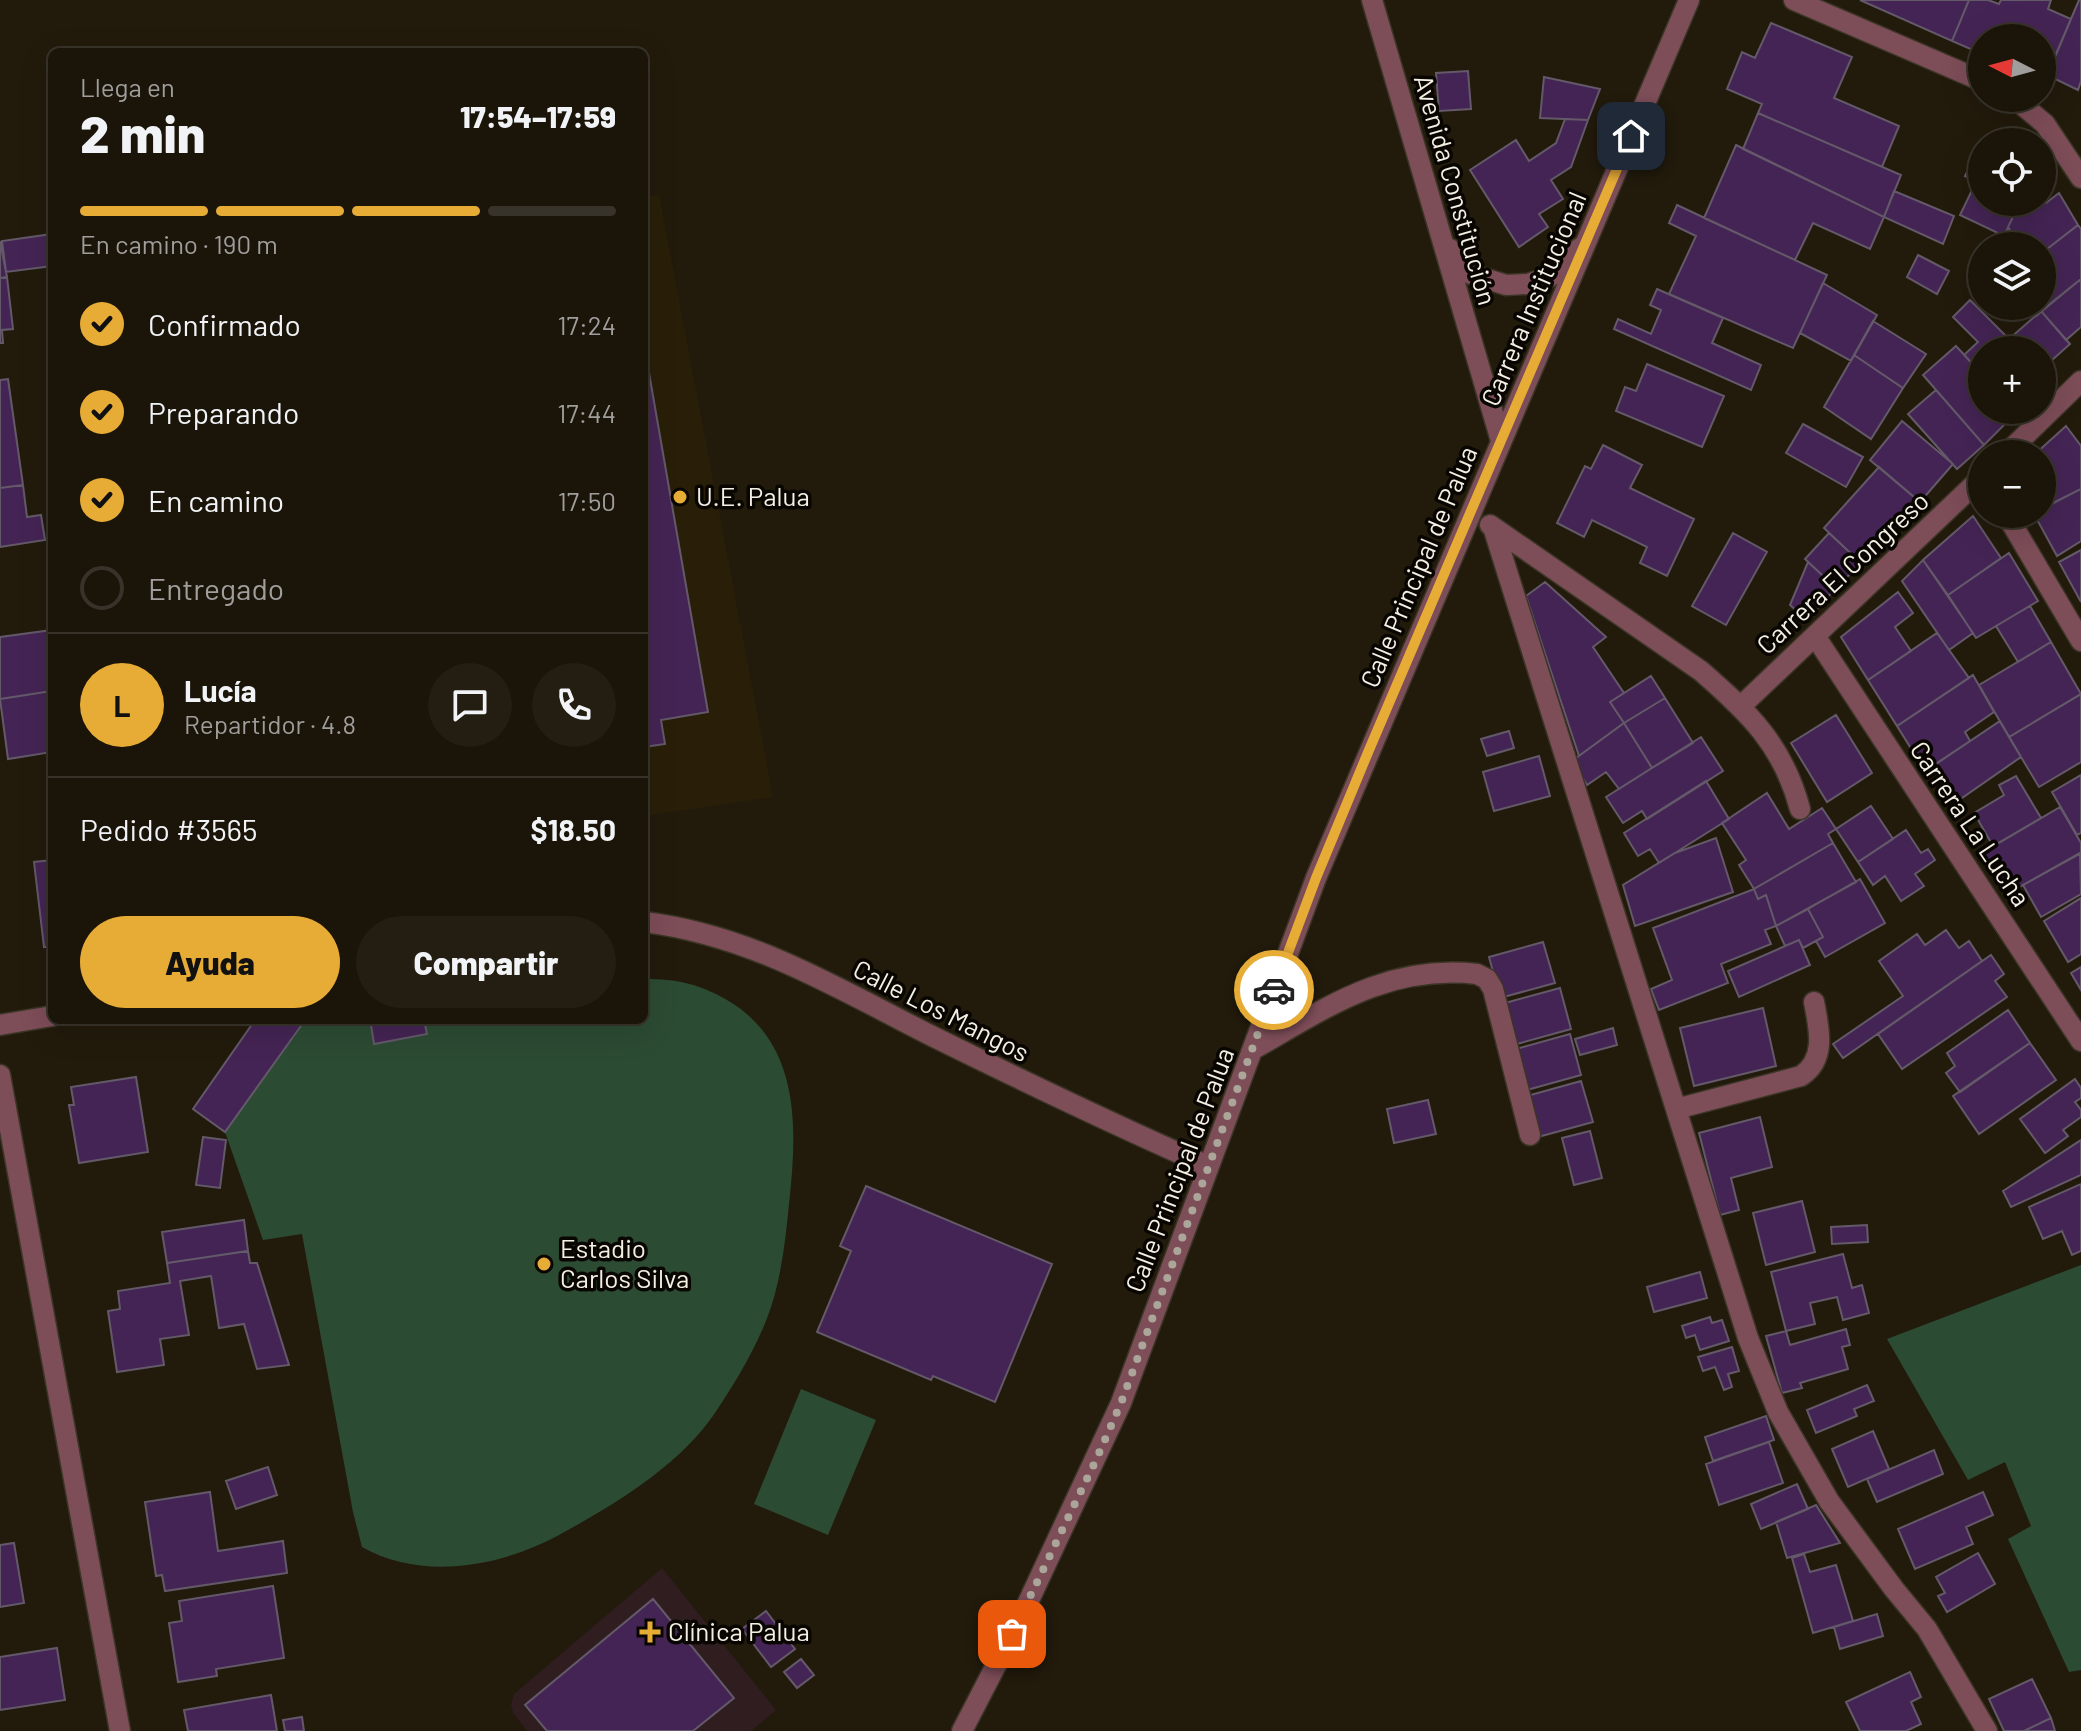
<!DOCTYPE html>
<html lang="es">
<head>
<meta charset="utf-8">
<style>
  body { margin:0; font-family:Barlow,sans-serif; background:#231d12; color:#f1f3f6; height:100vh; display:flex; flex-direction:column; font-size:30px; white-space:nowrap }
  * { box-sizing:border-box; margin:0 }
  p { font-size:26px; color:#9f9e9c }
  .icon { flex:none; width:44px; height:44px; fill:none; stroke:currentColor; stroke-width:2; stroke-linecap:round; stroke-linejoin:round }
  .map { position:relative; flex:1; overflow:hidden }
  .panel { position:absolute; left:48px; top:48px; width:600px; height:976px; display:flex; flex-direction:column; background:#1a1409; border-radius:12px; box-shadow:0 8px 32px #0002,0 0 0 2px #38332a }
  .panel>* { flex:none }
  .needle { width:52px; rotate:276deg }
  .fabs { position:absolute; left:1968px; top:24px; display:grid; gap:16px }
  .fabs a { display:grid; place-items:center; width:88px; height:88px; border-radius:50%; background:#1a1409; box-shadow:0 8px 32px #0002,0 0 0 2px #38332a; font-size:40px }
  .pin { position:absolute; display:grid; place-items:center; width:68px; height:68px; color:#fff; margin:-34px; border-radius:16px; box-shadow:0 4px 12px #0006 }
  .courier { position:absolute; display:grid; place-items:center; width:80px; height:80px; margin:-40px; border:6px solid #e7ac36; border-radius:50%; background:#fff; color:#222; box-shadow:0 2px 10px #0007 }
  .head em { font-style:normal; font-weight:800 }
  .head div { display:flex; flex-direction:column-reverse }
  .head { display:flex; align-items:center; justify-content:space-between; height:136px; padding:0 32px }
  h1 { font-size:52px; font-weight:800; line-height:60px }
  .bar { display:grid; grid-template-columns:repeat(4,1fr); gap:12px 8px; align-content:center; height:96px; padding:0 32px }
  .bar i { height:10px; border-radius:6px; background:#38332a }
  .bar .on { background:#e7ac36 }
  .bar p { grid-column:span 4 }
  .line { display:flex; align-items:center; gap:20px; padding:0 32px; border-top:2px solid #38332a }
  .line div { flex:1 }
  .round { display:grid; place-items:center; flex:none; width:84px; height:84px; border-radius:42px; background:#231d12 }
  ol { padding:0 32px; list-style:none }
  li { display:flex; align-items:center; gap:24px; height:88px }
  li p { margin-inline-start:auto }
  li .icon { padding:8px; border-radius:50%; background:#e7ac36; color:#111; stroke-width:4 }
  li:last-child { color:#9f9e9c }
  li i { width:44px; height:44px; border:4px solid #38332a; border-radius:50% }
  .cta { display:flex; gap:16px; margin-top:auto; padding:16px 32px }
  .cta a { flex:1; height:92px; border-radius:48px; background:#e7ac36; color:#111; font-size:32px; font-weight:800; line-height:92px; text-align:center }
  .cta a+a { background:#231d12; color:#f1f3f6 }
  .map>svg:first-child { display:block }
  .built { fill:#291f09 }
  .medical { fill:#2f1d20 }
  .green { fill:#2c4b33 }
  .building { fill:#442454; stroke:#635969; stroke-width:2 }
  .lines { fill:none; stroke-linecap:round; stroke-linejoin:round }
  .minor-casing { stroke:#3b3526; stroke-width:23 }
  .minor { stroke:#7d4d58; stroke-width:20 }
  .done { stroke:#aba59a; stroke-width:8; stroke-dasharray:0 14.4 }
  .route { stroke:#e7ac36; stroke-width:10 }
  .poi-dot { fill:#e7ac36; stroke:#090602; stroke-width:3 }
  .labels { text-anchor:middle; stroke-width:7; stroke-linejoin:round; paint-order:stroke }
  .street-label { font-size:26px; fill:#f5f0e6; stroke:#090602 }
  .poi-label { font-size:26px; fill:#f5f0e6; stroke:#090602; text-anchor:start }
</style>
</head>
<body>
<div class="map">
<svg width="2081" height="1731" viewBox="0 0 2081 1731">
  <rect width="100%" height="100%" fill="#221b0c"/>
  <path class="built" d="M659,195L773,797L644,816V197Z"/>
  <path class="medical" d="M662,1568L776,1710L751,1731H527L513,1713L511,1704L514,1694Z"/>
  <path class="green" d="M644,979C678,978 707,986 735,1005C801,1050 797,1132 789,1204C785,1245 780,1290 763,1328C750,1358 733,1386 715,1413C679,1466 614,1505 559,1535C500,1567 422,1581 362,1547L353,1512L302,1234L263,1240L225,1132L303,1023L322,1020H644Z
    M2081,1265V1670L2069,1672L2008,1539L2031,1526L2005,1462L1968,1480L1887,1339Z
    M801,1389L876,1420L828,1535L754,1504Z"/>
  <path class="building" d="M1860,0H1969L1952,41Z
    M1969,0H1988L1999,4L2001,0H2051L2048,9L2071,19L2045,81L2042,80V38H1982V54L1952,41Z
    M2079,0H2081V81L2078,90L2047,75Z
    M1771,23L1852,57L1834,98L1899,126L1882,167L1758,113L1762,104L1727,89L1742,52L1755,58Z
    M1468,71L1471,109L1439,111L1436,73Z
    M1544,77L1600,89L1588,120L1540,118Z
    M1758,113L1901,175L1884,217L1743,149Z
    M1565,119L1588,120L1571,167L1551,180L1563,199L1539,214L1548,227L1519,247L1470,170L1516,140L1529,161L1556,143Z
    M1736,145L1884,217L1870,249L1813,223L1795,260L1704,218Z
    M1978,149L1982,151V202H2020L2004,236L1960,215L1976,182L1965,176Z
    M1894,191L1954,216L1943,244L1884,217Z
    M2059,193L2078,225L2042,253V246H2013L2017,242L2008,227L2020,202H2042V199L2046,203Z
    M1677,205L1827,275L1793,348L1669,294L1696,236L1669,223Z
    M2078,225L2081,229V279L2036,316L2027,306H2042V253Z
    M52,234V266L6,272L2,241Z
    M0,241L7,277L0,278Z
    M1918,255L1949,271L1937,294L1907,277Z
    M7,277L13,329L2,330L3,343H0V278Z
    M2081,279V327L2066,340L2041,311Z
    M1823,283L1877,315L1851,361L1800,333Z
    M1657,289L1723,318L1712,343L1761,365L1751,390L1614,329L1618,319L1651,334L1661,310L1650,305Z
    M1970,300L2020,350H1982V374L1964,355L1978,342L1953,317Z
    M2041,311L2070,344L2042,369V350H2020L2009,339Z
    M1873,321L1926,354L1903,388L1854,355Z
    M644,344L708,712L661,720L665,744L644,747Z
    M1956,346L1982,374V410L2018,411L1984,445L1923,375Z
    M1854,355L1903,388L1871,439L1824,407Z
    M1647,364L1724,396L1702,447L1616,411L1625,387L1636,391Z
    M8,379L23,485L0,488V380Z
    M1936,390L1984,445L1957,469L1908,414Z
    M1902,421L1953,464L1920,502L1870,460Z
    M1803,424L1863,457L1846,487L1786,453Z
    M2066,426L2081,446V489L2045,507L2042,503V454H2035Z
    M1603,445L1642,465L1630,488L1694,519L1667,576L1640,563L1647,547L1592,520L1584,537L1557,523L1585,466L1591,469Z
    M1879,467L1920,502L1861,563L1824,528Z
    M23,485L27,517L41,515L45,540L0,547V488Z
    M2081,489V541L2057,556L2034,514H2042V509Z
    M1973,516L2001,558L1948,595L1923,560Z
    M1733,533L1767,552L1726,625L1692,606Z
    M1829,533L1861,563L1836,588L1805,559Z
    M2081,550V602L2059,562Z
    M2009,553L2038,601L1976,638L1948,595Z
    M1923,560L1973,633L1949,650L1902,581Z
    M1808,562L1836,588L1807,620L1790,605Z
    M1545,582L1606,637L1593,647L1624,693L1610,702L1624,723L1579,756L1526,596Z
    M1898,592L1913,613L1895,627L1911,651L1868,680L1841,637Z
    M2030,606L2051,642L2018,662L1996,626Z
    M52,630V691L0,699V637Z
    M1937,633L1969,678L1897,726L1868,680Z
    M2051,642L2081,694L2009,737L1979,685Z
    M1973,675L1994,712L1965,732L1970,741L1925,771L1897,726Z
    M1651,676L1665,698L1624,723L1610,702Z
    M52,691V752L8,759L0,699Z
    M2081,694V762L2039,787L2009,737Z
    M1665,698L1693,743L1652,768L1624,723Z
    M1836,715L1872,773L1827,802L1791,743Z
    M2000,721L2021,757L1959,800L1936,764Z
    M1624,723L1652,768L1619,789L1606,772L1587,785L1572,761Z
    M1509,731L1514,748L1487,756L1481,739Z
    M1701,737L1723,771L1647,819L1642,811L1623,823L1606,797Z
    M1539,756L1550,796L1494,811L1483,772Z
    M2081,775V833L2077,835L2052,792Z
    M2016,776L2041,818L1993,846L1974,813L2004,795L1999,785Z
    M1706,781L1729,819L1659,863L1650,849L1638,856L1624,833Z
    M1767,793L1789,829L1822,808L1836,829L1828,834L1833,843L1754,889L1739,865L1746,860L1722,823Z
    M1871,806L1893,839L1858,862L1836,829Z
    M2060,807L2081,843V853L2007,894L1982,853Z
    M1906,830L1921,853L1928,849L1935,860L1915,874L1924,886L1901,901L1885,876L1873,885L1858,862Z
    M1716,838L1733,892L1635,926L1623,885L1675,853Z
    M1833,843L1856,882L1776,926L1766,895L1758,899L1754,889Z
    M2080,853L2081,894L2041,917L2023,885Z
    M52,860V947H44L34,862Z
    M1860,879L1885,923L1825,957L1816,941L1823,937L1808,909Z
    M1754,889L1758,899L1766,895L1776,926L1765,930L1771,944L1721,964L1728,983L1659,1010L1651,989L1672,980L1653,928Z
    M2081,898V954L2068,962L2044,921Z
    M1808,909L1823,937L1803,948L1799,940L1785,946L1776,926Z
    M1946,930L1959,948L1969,941L1982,961L1843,1058L1833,1044L1903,996L1879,961L1917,934L1925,945Z
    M1799,940L1810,965L1739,997L1728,971Z
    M1543,942L1555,983L1500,998L1489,957Z
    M1991,955L2004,974L1995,981L2007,997L1902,1069L1878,1034Z
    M2081,967V990L2071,973Z
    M1560,988L1571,1029L1517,1044L1505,1003Z
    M1763,1008L1776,1066L1694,1086L1680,1028Z
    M2008,1010L2030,1043L1960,1092L1946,1073L1955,1066L1947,1053Z
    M255,1020H299L303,1023L225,1132L193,1109Z
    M400,1020H424L427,1034L374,1044L371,1025Z
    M1613,1028L1617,1045L1580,1055L1575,1039Z
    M1570,1034L1581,1075L1527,1090L1516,1049Z
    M2030,1043L2056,1080L1979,1134L1953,1096Z
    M136,1077L148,1152L79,1163L69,1105H74L71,1087Z
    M2075,1079L2081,1088V1098L2075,1102L2081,1110V1117L2063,1130L2068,1136L2045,1153L2020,1119Z
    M1581,1081L1593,1122L1538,1137L1527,1096Z
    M1428,1100L1436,1134L1394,1143L1387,1109Z
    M1760,1117L1772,1167L1731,1178L1739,1210L1720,1215L1699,1133Z
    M1590,1131L1602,1178L1574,1185L1562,1138Z
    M203,1137L226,1140L220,1188L196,1185Z
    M2081,1140V1175L2011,1207L2003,1191Z
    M2081,1184V1251L2072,1255L2062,1231L2043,1239L2029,1207Z
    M866,1186L1052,1264L995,1402L933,1376L931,1380L817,1332L851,1251L840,1246Z
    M1802,1201L1815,1252L1766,1265L1753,1213Z
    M244,1220L248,1251L167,1263L162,1232Z
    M1867,1225L1868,1242L1832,1244L1831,1227Z
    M248,1251L250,1263H257L289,1365L257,1369L244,1324L219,1328L211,1276L180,1281L189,1335L160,1339L164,1365L117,1372L108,1311L120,1309L118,1291L170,1283L167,1263Z
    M1843,1254L1852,1288L1862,1285L1869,1313L1843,1320L1837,1297L1810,1303L1815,1324L1786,1331L1771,1272Z
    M1700,1272L1707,1298L1654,1312L1647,1287Z
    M1710,1317L1712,1323L1722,1320L1729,1341L1700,1350L1695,1335L1686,1338L1682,1326Z
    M1846,1329L1850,1345L1842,1347L1848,1369L1800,1383L1802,1388L1782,1393L1766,1336L1786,1331L1790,1345Z
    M1732,1347L1739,1371L1728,1374L1732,1387L1724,1390L1715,1367L1703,1371L1698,1357Z
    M1867,1385L1874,1401L1854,1409L1857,1416L1816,1433L1807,1410Z
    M1766,1416L1774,1440L1713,1461L1705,1437Z
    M1873,1431L1889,1469L1848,1487L1832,1449Z
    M1769,1442L1783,1483L1719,1505L1706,1464Z
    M1934,1450L1943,1474L1877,1502L1867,1479Z
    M268,1467L277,1495L236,1509L226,1481Z
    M1797,1484L1808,1509L1761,1529L1751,1504Z
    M210,1492L218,1551L283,1541L287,1573L165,1591L162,1575L156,1576L145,1502Z
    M1983,1492L1993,1515L1966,1527L1973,1544L1915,1569L1898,1529Z
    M1816,1505L1840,1543L1787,1558L1776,1522Z
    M14,1543L24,1603L0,1607V1545Z
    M1978,1553L1995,1584L1947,1612L1938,1596L1945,1593L1936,1577Z
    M1804,1554L1810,1572L1836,1565L1853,1621L1813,1633L1792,1558Z
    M273,1586L284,1658L216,1669L217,1676L178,1682L169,1623L182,1621L179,1601Z
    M653,1599L734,1698L693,1731H547L525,1705Z
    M766,1611L795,1649L771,1667L742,1629Z
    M1877,1614L1883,1636L1840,1649L1834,1627Z
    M57,1648L65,1700L0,1710V1657Z
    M801,1659L814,1675L797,1688L784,1672Z
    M1910,1672L1921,1697L1911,1702L1921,1724L1906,1731H1860L1846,1702Z
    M2032,1679L2051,1718L2024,1731H2004L1989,1699Z
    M271,1695L277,1731H188L184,1710Z
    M302,1717L304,1731H285L283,1720Z
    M2051,1718L2055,1731H2024Z"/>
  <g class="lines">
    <defs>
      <path id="minor" d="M1372,0L1501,441
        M1794,0L1982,81
        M2014,98L2045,124L2081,178
        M1450,249L1471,274L1506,285L1528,284L1551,276L1580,248
        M2006,454L2081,381
        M2006,514L2081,641
        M1490,525L1701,671C1749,713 1783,745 1800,809
        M1493,527L1748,1338L1778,1412L1829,1501L1894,1589L1927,1629L1987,1731
        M1815,636L2081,1041
        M1740,707L1982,477
        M644,922C751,935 837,988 932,1036C1023,1081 1115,1125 1208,1166
        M0,1025L52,1016
        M1252,1050C1326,1008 1387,964 1477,974L1487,979L1493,989L1530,1135
        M0,1075L120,1731
        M1676,1109L1801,1076C1827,1059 1819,1028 1814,1002
        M962,1731L1024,1611L1121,1403L1316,878L1689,0"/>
    </defs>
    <use href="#minor" class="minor-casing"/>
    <use href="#minor" class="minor"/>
  </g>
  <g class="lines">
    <path class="done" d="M1012,1634L1096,1460L1121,1403L1274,990"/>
    <path class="route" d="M1274,990L1316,878L1369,750L1631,136"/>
  </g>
  <g class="poi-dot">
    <circle cx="680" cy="497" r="8"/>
    <circle cx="544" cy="1264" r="8"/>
    <path d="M646 1620h8v8h8v8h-8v8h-8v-8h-8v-8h8z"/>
  </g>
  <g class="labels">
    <g class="street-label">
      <text transform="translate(1455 190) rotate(74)" y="9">Avenida Constitución</text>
      <text transform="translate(1534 299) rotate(-67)" y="9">Carrera Institucional</text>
      <text transform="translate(1419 567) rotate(-67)" y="9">Calle Principal de Palua</text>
      <text transform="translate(1843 573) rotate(-43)" y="9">Carrera El Congreso</text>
      <text transform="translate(1970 824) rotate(56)" y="9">Carrera La Lucha</text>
      <text transform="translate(941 1011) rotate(27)" y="9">Calle Los Mangos</text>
      <text transform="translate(1180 1170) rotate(-69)" y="9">Calle Principal de Palua</text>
    </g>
    <g class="poi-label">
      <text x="696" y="506">U.E. Palua</text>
      <text x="560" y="1258">Estadio<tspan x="560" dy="30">Carlos Silva</tspan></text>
      <text x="668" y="1641">Clínica Palua</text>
    </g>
  </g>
</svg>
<div class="fabs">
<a><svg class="needle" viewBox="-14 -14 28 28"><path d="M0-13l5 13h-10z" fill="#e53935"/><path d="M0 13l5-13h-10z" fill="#9f9e9c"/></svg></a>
<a><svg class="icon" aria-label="locate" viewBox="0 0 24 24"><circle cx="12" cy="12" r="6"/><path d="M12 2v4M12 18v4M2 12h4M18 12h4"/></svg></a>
<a><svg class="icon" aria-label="layers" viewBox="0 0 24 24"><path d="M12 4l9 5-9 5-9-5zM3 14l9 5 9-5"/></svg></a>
<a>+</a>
<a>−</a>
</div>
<div class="pin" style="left:1012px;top:1634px;background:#ea580c"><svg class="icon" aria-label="bag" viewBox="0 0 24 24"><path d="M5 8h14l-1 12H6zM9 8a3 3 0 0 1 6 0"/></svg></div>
<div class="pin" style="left:1631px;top:136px;background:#1f2937"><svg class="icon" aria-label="home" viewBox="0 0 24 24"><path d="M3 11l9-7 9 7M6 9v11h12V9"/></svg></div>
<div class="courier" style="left:1274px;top:990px"><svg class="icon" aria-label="car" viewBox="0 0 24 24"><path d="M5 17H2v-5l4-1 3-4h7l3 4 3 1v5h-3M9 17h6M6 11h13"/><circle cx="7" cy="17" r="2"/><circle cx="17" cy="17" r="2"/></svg></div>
<section class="panel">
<div class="head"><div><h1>2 min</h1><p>Llega en</p></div><em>17:54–17:59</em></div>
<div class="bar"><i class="on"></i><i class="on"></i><i class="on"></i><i></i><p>En camino · 190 m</p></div>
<ol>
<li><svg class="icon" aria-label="check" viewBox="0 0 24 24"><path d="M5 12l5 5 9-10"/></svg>Confirmado<p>17:24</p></li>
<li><svg class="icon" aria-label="check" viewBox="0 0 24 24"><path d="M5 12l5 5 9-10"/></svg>Preparando<p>17:44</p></li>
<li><svg class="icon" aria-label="check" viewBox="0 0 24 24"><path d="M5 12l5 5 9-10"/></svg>En camino<p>17:50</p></li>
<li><i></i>Entregado</li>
</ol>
<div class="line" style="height:144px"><b class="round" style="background:#e7ac36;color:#111">L</b><div><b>Lucía</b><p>Repartidor · 4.8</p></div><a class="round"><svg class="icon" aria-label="chat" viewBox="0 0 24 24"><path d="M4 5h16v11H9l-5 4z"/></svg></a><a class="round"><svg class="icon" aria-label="phone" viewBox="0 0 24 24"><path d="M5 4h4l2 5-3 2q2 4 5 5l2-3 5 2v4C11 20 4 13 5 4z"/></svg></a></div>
<div class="line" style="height:104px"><div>Pedido #3565</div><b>$18.50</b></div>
<div class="cta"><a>Ayuda</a><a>Compartir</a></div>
</section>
</div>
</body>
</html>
